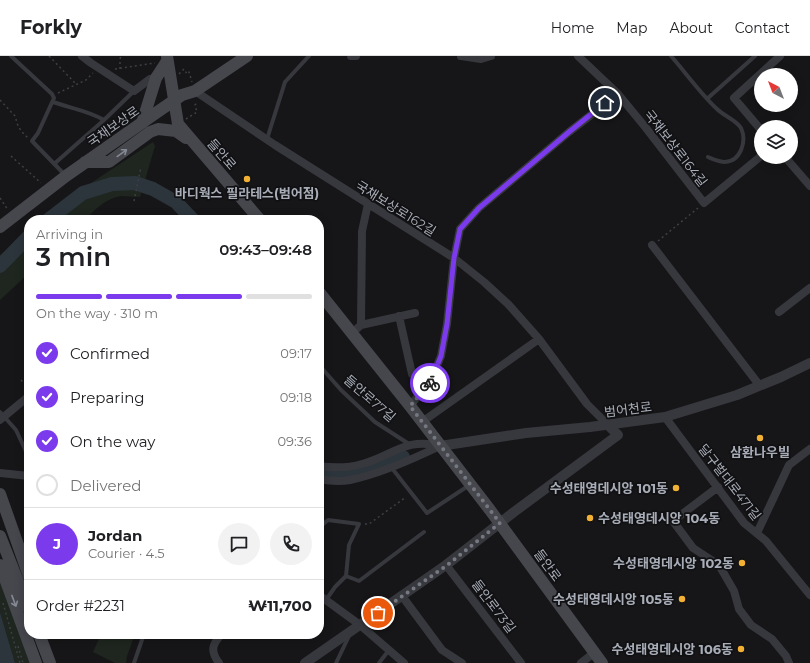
<!DOCTYPE html>
<html lang="en">
<head>
<meta charset="utf-8">
<style>
  body { margin:0; font-family:Montserrat,"Noto Sans KR",sans-serif; background:#f2f2f2; color:#202124; height:100vh; display:flex; flex-direction:column; font-size:15px; white-space:nowrap }
  * { box-sizing:border-box; margin:0 }
  p { font-size:13px; color:#757577 }
  .icon { flex:none; width:22px; height:22px; fill:none; stroke:currentColor; stroke-width:2; stroke-linecap:round; stroke-linejoin:round }
  .map { position:relative; flex:1; overflow:hidden }
  .sheet { position:absolute; left:24px; top:159px; width:300px; height:424px; display:flex; flex-direction:column; background:#fff; border-radius:16px; box-shadow:0 2px 10px #0003 }
  .sheet>* { flex:none }
  .needle { width:26px; rotate:318deg }
  .controls { position:absolute; left:754px; top:12px; display:grid; gap:8px }
  .controls a { display:grid; place-items:center; width:44px; height:44px; border-radius:50%; background:#fff; box-shadow:0 2px 10px #0003; font-size:20px }
  .pin { position:absolute; display:grid; place-items:center; width:34px; height:34px; color:#fff; margin:-17px; border:2px solid #fff; border-radius:50%; box-shadow:0 1px 4px #0007 }
  .courier { position:absolute; display:grid; place-items:center; width:40px; height:40px; margin:-20px; border:3px solid #7c3aed; border-radius:50%; background:#fff; color:#222; box-shadow:0 1px 5px #0007 }
  .overview em { font-style:normal; font-weight:600 }
  .overview div { display:flex; flex-direction:column-reverse }
  .overview { display:flex; align-items:center; justify-content:space-between; height:68px; padding:0 12px }
  h1 { font-size:26px; font-weight:600; line-height:30px }
  .bar { display:grid; grid-template-columns:repeat(4,1fr); gap:6px 4px; align-content:center; height:48px; padding:0 12px }
  .bar i { height:5px; border-radius:3px; background:#e0e0e0 }
  .bar .on { background:#7c3aed }
  .bar p { grid-column:span 4 }
  .line { display:flex; align-items:center; gap:10px; padding:0 12px; border-top:1px solid #e0e0e0 }
  .line div { flex:1 }
  .round { display:grid; place-items:center; flex:none; width:42px; height:42px; border-radius:21px; background:#f2f2f2 }
  ol { padding:0 12px; list-style:none }
  li { display:flex; align-items:center; gap:12px; height:44px }
  li p { margin-inline-start:auto }
  li .icon { padding:4px; border-radius:50%; background:#7c3aed; color:#fff; stroke-width:4 }
  li:last-child { color:#757577 }
  li i { width:22px; height:22px; border:2px solid #e0e0e0; border-radius:50% }
  header { display:flex; align-items:center; gap:24px; box-sizing:border-box; height:56px; padding:0 20px; background:#fff; border-bottom:1px solid #e0e0e0 }
  header strong { font-size:19px }
  nav { display:flex; gap:22px; margin-inline-start:auto; font-size:14px }
  .map>svg:first-child { display:block }
  .green { fill:#1e261f }
  .water { fill:#2c353c }
  .lines { fill:none; stroke-linecap:round; stroke-linejoin:round }
  .river { stroke:#2c353c; stroke-width:14 }
  .path { stroke:#3d3f44; stroke-width:1.5; stroke-dasharray:2 3; stroke-linecap:butt }
  .service { stroke:#37383d; stroke-width:4 }
  .minor { stroke:#37383d; stroke-width:8 }
  .tertiary { stroke:#37383d; stroke-width:10 }
  .secondary { stroke:#45474d; stroke-width:12 }
  .oneway { stroke:#858993 }
  .done { stroke:#757880; stroke-width:4; stroke-dasharray:0 7.2 }
  .route { stroke:#7c3aed; stroke-width:5 }
  .poi-dot { fill:#f2b134; stroke:#111113; stroke-width:1.5 }
  .labels { text-anchor:middle; stroke-width:3.5; stroke-linejoin:round; paint-order:stroke }
  .street-label { font-size:13px; fill:#a8adb8; stroke:#111113 }
  .poi-label { font-size:13px; font-weight:bold; fill:#a8adb8; stroke:#111113; text-anchor:end }
</style>
</head>
<body>
<header>
<strong>Forkly</strong>
<nav><a>Home</a><a>Map</a><a>About</a><a>Contact</a></nav>
</header>
<div class="map">
<svg width="810" height="607" viewBox="0 0 810 607">
  <rect width="100%" height="100%" fill="#161618"/>
  <path class="green" d="M153,86L155,90L140,141C134,141 127,140 121,140C106,142 95,154 84,164H44L94,125Z
    M29,176V217L0,244V199Z
    M0,519L31,607H15L0,556Z
    M101,578H135L127,600L126,607H115L93,596Z"/>
  <path class="water" d="M0,556L13,600L15,607H0Z"/>
  <g class="lines">
    <path class="river" d="M48,164L83,137L112,128L135,127L153,133L176,146L193,164
      M0,210L29,180
      M319,417L339,419L356,418L403,401"/>
    <path class="path" d="M49,0L76,28
      M115,13L155,7
      M120,13V3L121,0
      M179,18L184,13L187,18L189,16L192,26
      M58,37L86,24L93,17
      M0,44L15,60L18,70L22,76L28,82
      M186,63L197,56L195,49L198,46
      M11,100L41,127
      M0,142L8,154
      M134,145L141,111
      M658,185L698,152
      M21,324L29,332
      M365,468H369L406,441
      M3,547L20,607
      M18,590L23,607"/>
    <path class="service" d="M11,0L52,38L54,42L38,77L32,85L65,119
      M671,0C686,17 700,37 717,53C724,60 736,64 741,72C747,85 741,105 725,106C719,106 713,103 708,101
      M708,42L755,0
      M53,46C70,52 89,55 104,64
      M267,83L285,26L309,0
      M54,108L104,64L134,35
      M319,309L341,334L375,366L409,388
      M0,356L16,374L29,402
      M391,411L427,457L468,430
      M319,469L321,470L328,464L359,468L349,489L346,520L335,531L326,544
      M346,520L359,525L424,476
      M134,607L144,578
      M336,607L349,580
      M379,607L389,594"/>
    <path class="minor" d="M82,0L91,7L134,35L150,23L156,22
      M351,0H356
      M461,0L481,3L491,0
      M578,0L618,38L646,72L704,147L761,100
      M195,35L275,89L454,202L484,226L508,248L539,283L587,348L608,369
      M761,74L734,42L780,0
      M785,101L810,130
      M652,189L760,330
      M779,256L810,232
      M399,260L412,318
      M361,269L415,257
      M352,277L361,269L362,175L368,148
      M410,350L431,324L441,300L447,268L454,202L460,173L479,152L569,76L618,38
      M665,361L744,467L766,485L810,539
      M0,364L29,340
      M422,366L539,283
      M319,410C333,412 348,412 362,408C392,400 406,381 440,390
      M0,417L29,420
      M319,423C329,425 340,426 350,424C380,418 413,403 440,390
      M718,431L673,465L693,492L719,509L734,535L739,553L751,569L772,583L786,600L789,607
      M757,477L789,409L810,393
      M446,509L521,607
      M319,539L360,569L404,607
      M402,540L442,594L462,607
      M219,607C210,595 212,588 222,578
      M581,607L594,597"/>
    <path class="tertiary" d="M440,390L526,377L590,371L665,361L737,339L781,321L810,307
      M305,607L446,509L514,456L618,379L608,369"/>
    <path class="secondary" d="M167,0L178,68L260,164
      M142,67L156,22L167,5
      M85,106H109L150,76L158,73L176,75L186,82
      M0,171L66,120L153,59L182,39L195,35L247,0
      M319,236L410,350L490,454L602,607
      M0,438L29,520
      M0,480L29,553
      M0,509L36,607
      M39,578L50,607"/>
  </g>
  <defs><path id="oneway-shaft" d="M-6 0H5M1.5-3L5.5 0L1.5 3" fill="none" stroke-width="1.6" stroke-linecap="round" stroke-linejoin="round"/></defs>
  <g class="oneway">
    <use href="#oneway-shaft" transform="translate(122 97) rotate(-36)"/>
    <use href="#oneway-shaft" transform="translate(14 545) rotate(69)"/>
  </g>
  <g class="lines">
    <path class="done" d="M378,557L446,510L500,467L410,350L430,327"/>
    <path class="route" d="M430,327L441,300L447,268L454,202L460,173L479,152L569,76L605,47"/>
  </g>
  <g class="poi-dot">
    <circle cx="247" cy="123" r="4"/>
    <circle cx="760" cy="382" r="4"/>
    <circle cx="676" cy="432" r="4"/>
    <circle cx="590" cy="462" r="4"/>
    <circle cx="742" cy="507" r="4"/>
    <circle cx="682" cy="543" r="4"/>
    <circle cx="741" cy="593" r="4"/>
  </g>
  <g class="labels">
    <g class="street-label">
      <text transform="translate(113 70) rotate(-35)" y="5">국채보상로</text>
      <text transform="translate(676 92) rotate(52)" y="5">국채보상로164길</text>
      <text transform="translate(222 98) rotate(49)" y="5">들안로</text>
      <text transform="translate(396 152) rotate(32)" y="5">국채보상로162길</text>
      <text transform="translate(370 342) rotate(41)" y="5">들안로77길</text>
      <text transform="translate(628 353) rotate(-7)" y="5">범어천로</text>
      <text transform="translate(730 426) rotate(52)" y="5">달구벌대로471길</text>
      <text transform="translate(548 509) rotate(54)" y="5">들안로</text>
      <text transform="translate(494 550) rotate(53)" y="5">들안로73길</text>
    </g>
    <g class="poi-label">
      <text x="247" y="142" text-anchor="middle">바디웍스 필라테스(범어점)</text>
      <text x="760" y="401" text-anchor="middle">삼환나우빌</text>
      <text x="668" y="437">수성태영데시앙 101동</text>
      <text x="598" y="467" text-anchor="start">수성태영데시앙 104동</text>
      <text x="734" y="512">수성태영데시앙 102동</text>
      <text x="674" y="548">수성태영데시앙 105동</text>
      <text x="733" y="598">수성태영데시앙 106동</text>
    </g>
  </g>
</svg>
<div class="controls">
<a><svg class="needle" viewBox="-14 -14 28 28"><path d="M0-13l5 13h-10z" fill="#e53935"/><path d="M0 13l5-13h-10z" fill="#757577"/></svg></a>
<a><svg class="icon" aria-label="layers" viewBox="0 0 24 24"><path d="M12 4l9 5-9 5-9-5zM3 14l9 5 9-5"/></svg></a>
</div>
<div class="pin" style="left:378px;top:557px;background:#ea580c"><svg class="icon" aria-label="bag" viewBox="0 0 24 24"><path d="M5 8h14l-1 12H6zM9 8a3 3 0 0 1 6 0"/></svg></div>
<div class="pin" style="left:605px;top:47px;background:#1f2937"><svg class="icon" aria-label="home" viewBox="0 0 24 24"><path d="M3 11l9-7 9 7M6 9v11h12V9"/></svg></div>
<div class="courier" style="left:430px;top:327px"><svg class="icon" aria-label="bike" viewBox="0 0 24 24"><circle cx="6" cy="16" r="4"/><circle cx="18" cy="16" r="4"/><path d="M6 16l4-8h5l3 8M10 8l3 8H6M13 5h3"/></svg></div>
<section class="sheet">
<div class="overview"><div><h1>3 min</h1><p>Arriving in</p></div><em>09:43–09:48</em></div>
<div class="bar"><i class="on"></i><i class="on"></i><i class="on"></i><i></i><p>On the way · 310 m</p></div>
<ol>
<li><svg class="icon" aria-label="check" viewBox="0 0 24 24"><path d="M5 12l5 5 9-10"/></svg>Confirmed<p>09:17</p></li>
<li><svg class="icon" aria-label="check" viewBox="0 0 24 24"><path d="M5 12l5 5 9-10"/></svg>Preparing<p>09:18</p></li>
<li><svg class="icon" aria-label="check" viewBox="0 0 24 24"><path d="M5 12l5 5 9-10"/></svg>On the way<p>09:36</p></li>
<li><i></i>Delivered</li>
</ol>
<div class="line" style="height:72px"><b class="round" style="background:#7c3aed;color:#fff">J</b><div><b>Jordan</b><p>Courier · 4.5</p></div><a class="round"><svg class="icon" aria-label="chat" viewBox="0 0 24 24"><path d="M4 5h16v11H9l-5 4z"/></svg></a><a class="round"><svg class="icon" aria-label="phone" viewBox="0 0 24 24"><path d="M5 4h4l2 5-3 2q2 4 5 5l2-3 5 2v4C11 20 4 13 5 4z"/></svg></a></div>
<div class="line" style="height:52px"><div>Order #2231</div><b>₩11,700</b></div>
</section>
</div>
</body>
</html>
